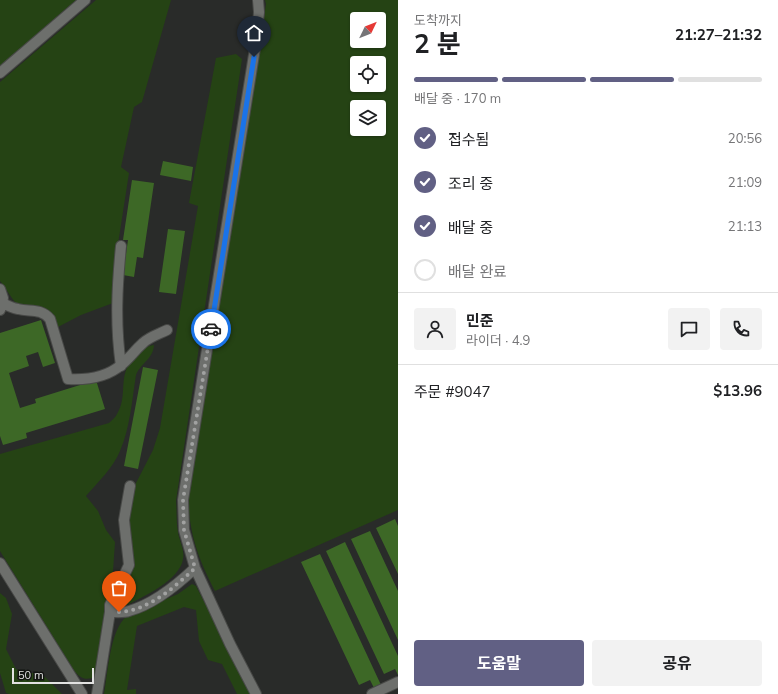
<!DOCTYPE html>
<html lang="ko">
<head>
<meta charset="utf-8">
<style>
  body { margin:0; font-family:Mulish,"Noto Sans KR",sans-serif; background:#f2f2f2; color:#202124; height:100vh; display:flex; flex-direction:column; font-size:15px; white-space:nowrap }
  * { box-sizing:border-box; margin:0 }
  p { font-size:13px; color:#757577 }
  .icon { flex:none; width:22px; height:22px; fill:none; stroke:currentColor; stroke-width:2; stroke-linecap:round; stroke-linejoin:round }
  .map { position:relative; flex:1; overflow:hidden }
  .panel { display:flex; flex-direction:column; background:#fff; width:380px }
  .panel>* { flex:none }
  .needle { width:26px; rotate:47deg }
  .buttons { position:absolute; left:350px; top:12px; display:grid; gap:8px }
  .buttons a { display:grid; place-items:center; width:36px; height:36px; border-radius:4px; background:#fff; box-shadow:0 1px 3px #0004; font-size:20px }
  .scale { position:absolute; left:12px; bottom:10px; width:82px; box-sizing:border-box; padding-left:4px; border:2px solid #e2e2e1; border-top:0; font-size:11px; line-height:14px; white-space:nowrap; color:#e2e2e1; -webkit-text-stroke:3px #121312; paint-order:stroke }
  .pin { position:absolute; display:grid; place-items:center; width:34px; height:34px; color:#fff; margin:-41px -17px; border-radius:50% 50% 50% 0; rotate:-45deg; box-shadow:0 0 4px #0007 }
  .pin .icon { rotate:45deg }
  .courier { position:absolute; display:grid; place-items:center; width:40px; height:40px; margin:-20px; border:3px solid #1a73e8; border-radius:50%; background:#fff; color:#222; box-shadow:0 1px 5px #0007 }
  .headline em { font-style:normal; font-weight:700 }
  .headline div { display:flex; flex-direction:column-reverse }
  .headline { display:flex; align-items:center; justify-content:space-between; height:68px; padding:0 16px }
  h1 { font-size:26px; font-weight:700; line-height:30px }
  .bar { display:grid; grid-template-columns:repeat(4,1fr); gap:6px 4px; align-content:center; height:48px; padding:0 16px }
  .bar i { height:5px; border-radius:3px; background:#e0e0e0 }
  .bar .current { background:#616084 }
  .bar p { grid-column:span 4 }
  .line { display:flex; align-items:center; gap:10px; padding:0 16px; border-top:1px solid #e0e0e0 }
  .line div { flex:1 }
  .round { display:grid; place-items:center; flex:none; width:42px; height:42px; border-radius:4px; background:#f2f2f2 }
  ol { padding:0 16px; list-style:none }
  li { display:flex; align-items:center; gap:12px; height:44px }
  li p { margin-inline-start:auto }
  li .icon { padding:4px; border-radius:50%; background:#616084; color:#fff; stroke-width:4 }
  li:last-child { color:#757577 }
  li i { width:22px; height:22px; border:2px solid #e0e0e0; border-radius:50% }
  .primary-button { display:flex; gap:8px; margin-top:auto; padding:8px 16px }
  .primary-button a { flex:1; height:46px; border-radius:4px; background:#616084; color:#fff; font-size:16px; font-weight:700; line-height:46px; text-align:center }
  .primary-button a+a { background:#f2f2f2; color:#202124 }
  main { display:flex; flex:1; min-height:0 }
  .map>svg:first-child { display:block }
  .green { fill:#254314; fill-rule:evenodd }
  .building { fill:#3d6826 }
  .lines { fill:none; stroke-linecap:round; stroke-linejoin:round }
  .minor-casing { stroke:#484947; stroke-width:12 }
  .minor { stroke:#6d6f6c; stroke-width:10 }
  .done { stroke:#a1a2a1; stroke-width:4; stroke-dasharray:0 7.2 }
  .route { stroke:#1a73e8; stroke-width:5 }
</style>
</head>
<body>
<main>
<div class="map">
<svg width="398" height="694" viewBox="0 0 398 694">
  <rect width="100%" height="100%" fill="#292b29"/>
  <path class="green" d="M0,0H76L0,66Z
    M96,0H171L142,102L134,107L121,167L129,173L118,244L113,303L81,315L58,327C53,316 49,306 35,306C29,306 25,308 19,305C13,303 6,287 0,281V82Z
    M265,0H398V510L215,591C198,558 190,536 188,499L249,117L266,4ZM357,19H379V41H357ZM357,63H379V85H357ZM357,107H379V129H357Z
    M236,54L242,59L176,501C177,511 176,522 178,532C179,540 185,550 183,559C180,580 143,597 125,606L120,603L118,599L125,581L127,519L136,483L153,450L160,428L198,206L189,203L216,58Z
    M154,345C153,359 141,363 136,375C132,400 130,428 120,451C113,468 98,482 86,496L98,511L106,530L115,542L112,586L105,608L95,675L92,678C84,680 81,678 75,672L0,551V454L109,423C112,420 116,417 117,414C129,394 116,376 135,356C140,350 147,346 154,345Z
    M192,584L196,586L252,694H237L222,664L208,660L199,641L196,610L184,607L137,626L127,690L136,689V694H104C108,673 110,629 127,616L178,594Z
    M0,593L6,598L12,614L6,649L16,669L29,673H41L62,694H9L6,693L0,673Z"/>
  <path class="building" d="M163,161L193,167L191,181L160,175Z
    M132,180L154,183L143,258L137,257L134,277L123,275L128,240H123Z
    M168,229L185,231L176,294L159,292Z
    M41,320L55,363L43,367L38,352L26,356L29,366L9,373L20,408L36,403L35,399L96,380L105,409L26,433L27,438L3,445L0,436V333Z
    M143,367L158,370L138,469L124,466Z
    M395,519L398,526V574L376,528Z
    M370,531L398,591V640L351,539Z
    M345,542L398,656V675L395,669L384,674L326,551Z
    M320,554L381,685L374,688L370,680L359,685L301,562Z"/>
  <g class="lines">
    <defs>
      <path id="minor" d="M0,73L85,0
        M0,289L3,298L0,310
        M3,303C8,306 12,308 18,309C30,312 41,308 50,319L68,379C87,380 106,378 121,365C129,359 135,350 143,343C149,337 159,334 167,330
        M121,366C115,324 117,287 121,246
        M0,563L82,694
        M110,612V605L129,565L124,520L130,486
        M97,694L110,612C116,612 123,613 129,611C154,604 176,586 195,568
        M256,694L230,644L195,568L184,530L183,500L256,42L259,12L258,0
        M372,694L398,682"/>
    </defs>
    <use href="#minor" class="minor-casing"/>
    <use href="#minor" class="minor"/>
  </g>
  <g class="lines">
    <path class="done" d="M119,612C148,611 175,587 195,568L184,530L183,500L211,329"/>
    <path class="route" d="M211,329L254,57"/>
  </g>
</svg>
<div class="buttons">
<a><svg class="needle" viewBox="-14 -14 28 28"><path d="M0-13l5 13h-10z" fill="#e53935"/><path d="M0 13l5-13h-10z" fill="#757577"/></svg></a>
<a><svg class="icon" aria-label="locate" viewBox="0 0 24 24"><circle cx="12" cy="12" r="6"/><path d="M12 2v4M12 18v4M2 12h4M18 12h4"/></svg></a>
<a><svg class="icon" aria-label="layers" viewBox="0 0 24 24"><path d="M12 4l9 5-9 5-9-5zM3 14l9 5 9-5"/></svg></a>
</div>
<div class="scale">50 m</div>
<div class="pin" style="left:119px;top:612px;background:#ea580c"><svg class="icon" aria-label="bag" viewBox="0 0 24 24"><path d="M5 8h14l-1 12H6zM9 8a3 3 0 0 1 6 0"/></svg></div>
<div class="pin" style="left:254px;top:57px;background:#1f2937"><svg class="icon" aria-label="home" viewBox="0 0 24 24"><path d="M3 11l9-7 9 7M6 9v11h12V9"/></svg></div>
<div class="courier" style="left:211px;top:329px"><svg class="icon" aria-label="car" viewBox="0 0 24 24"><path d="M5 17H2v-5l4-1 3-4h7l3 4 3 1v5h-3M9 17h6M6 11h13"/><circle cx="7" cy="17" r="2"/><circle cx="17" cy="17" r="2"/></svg></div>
</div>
<section class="panel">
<div class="headline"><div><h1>2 분</h1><p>도착까지</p></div><em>21:27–21:32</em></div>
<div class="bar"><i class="current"></i><i class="current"></i><i class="current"></i><i></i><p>배달 중 · 170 m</p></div>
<ol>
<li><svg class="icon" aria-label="check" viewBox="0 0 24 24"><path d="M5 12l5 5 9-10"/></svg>접수됨<p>20:56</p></li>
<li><svg class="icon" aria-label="check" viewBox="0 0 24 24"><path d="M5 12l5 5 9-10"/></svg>조리 중<p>21:09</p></li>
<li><svg class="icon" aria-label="check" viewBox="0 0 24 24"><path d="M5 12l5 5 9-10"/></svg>배달 중<p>21:13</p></li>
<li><i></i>배달 완료</li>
</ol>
<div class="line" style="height:72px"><a class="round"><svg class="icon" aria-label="person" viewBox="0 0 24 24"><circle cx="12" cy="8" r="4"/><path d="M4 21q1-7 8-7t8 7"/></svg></a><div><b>민준</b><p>라이더 · 4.9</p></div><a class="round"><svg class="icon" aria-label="chat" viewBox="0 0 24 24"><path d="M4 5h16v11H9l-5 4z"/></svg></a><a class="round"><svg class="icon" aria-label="phone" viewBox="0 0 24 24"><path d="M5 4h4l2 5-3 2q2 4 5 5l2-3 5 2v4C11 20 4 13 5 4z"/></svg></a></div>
<div class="line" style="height:52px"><div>주문 #9047</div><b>$13.96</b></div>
<div class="primary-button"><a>도움말</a><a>공유</a></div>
</section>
</main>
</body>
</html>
